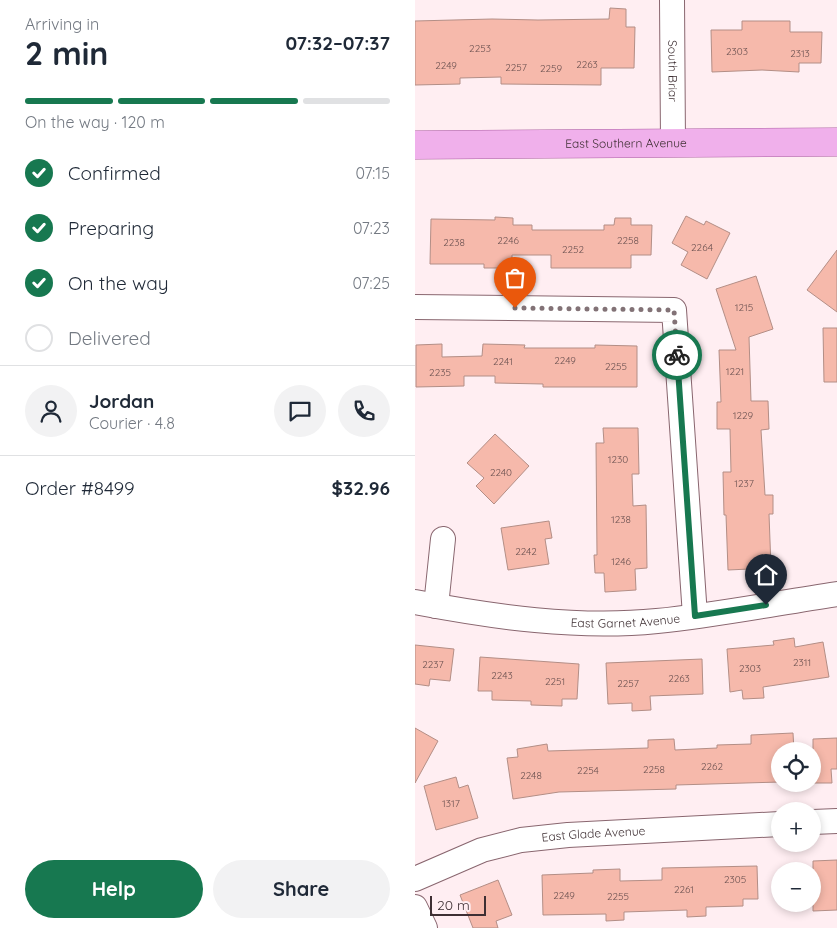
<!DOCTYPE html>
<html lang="en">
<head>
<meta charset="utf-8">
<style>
  body { margin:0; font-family:Quicksand,sans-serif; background:#f2f2f3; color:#1f2937; height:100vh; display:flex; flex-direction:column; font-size:19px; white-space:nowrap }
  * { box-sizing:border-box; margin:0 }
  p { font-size:16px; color:#747a83 }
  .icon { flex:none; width:28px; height:28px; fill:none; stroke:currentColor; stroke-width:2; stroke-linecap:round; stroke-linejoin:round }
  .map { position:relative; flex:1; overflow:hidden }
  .panel { display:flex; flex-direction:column; background:#fff; width:415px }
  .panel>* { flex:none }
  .controls { position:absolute; left:356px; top:742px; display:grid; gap:10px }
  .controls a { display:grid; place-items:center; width:50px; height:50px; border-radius:50%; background:#fff; box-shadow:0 2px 8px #0003; font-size:25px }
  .scale { position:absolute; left:15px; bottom:12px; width:56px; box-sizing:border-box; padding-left:5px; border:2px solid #3e2f33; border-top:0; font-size:14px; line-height:18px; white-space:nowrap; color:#3e2f33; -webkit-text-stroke:4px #ffeef2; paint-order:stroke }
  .pin { position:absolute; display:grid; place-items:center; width:42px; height:42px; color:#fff; margin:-51px -21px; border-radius:50% 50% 50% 0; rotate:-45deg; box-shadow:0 0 5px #0007 }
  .pin .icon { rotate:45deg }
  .courier { position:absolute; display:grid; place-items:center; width:50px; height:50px; margin:-25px; border:4px solid #177850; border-radius:50%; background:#fff; color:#222; box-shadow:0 1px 6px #0007 }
  .summary em { font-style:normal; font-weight:800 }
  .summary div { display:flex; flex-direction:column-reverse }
  .summary { display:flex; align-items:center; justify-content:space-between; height:85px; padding:0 25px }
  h1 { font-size:32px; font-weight:800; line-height:38px }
  .bar { display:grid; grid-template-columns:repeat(4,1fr); gap:8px 5px; align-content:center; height:60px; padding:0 25px }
  .bar i { height:6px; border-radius:4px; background:#e0e1e3 }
  .bar .active { background:#177850 }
  .bar p { grid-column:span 4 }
  .line { display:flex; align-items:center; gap:12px; padding:0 25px; border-top:1px solid #e0e1e3 }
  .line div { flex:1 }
  .round { display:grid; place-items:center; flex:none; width:52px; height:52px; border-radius:26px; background:#f2f2f3 }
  ol { padding:0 25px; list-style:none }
  li { display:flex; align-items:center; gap:15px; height:55px }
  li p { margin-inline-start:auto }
  li .icon { padding:5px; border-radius:50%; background:#177850; color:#fff; stroke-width:4 }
  li:last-child { color:#747a83 }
  li i { width:28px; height:28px; border:2px solid #e0e1e3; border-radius:50% }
  .action { display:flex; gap:10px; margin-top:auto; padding:10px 25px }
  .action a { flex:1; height:58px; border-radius:30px; background:#177850; color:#fff; font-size:20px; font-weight:800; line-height:58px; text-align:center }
  .action a+a { background:#f2f2f3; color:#1f2937 }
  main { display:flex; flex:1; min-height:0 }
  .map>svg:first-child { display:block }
  .building { fill:#f6b9ab; stroke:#b38e86 }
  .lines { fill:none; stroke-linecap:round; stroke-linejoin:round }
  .minor-casing { stroke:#89666f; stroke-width:26 }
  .major-casing { stroke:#ab60a2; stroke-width:29 }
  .minor { stroke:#fff; stroke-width:24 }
  .major { stroke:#f0b0eb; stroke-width:28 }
  .done { stroke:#827276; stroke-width:5; stroke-dasharray:0 9 }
  .route { stroke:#177850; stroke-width:6 }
  .labels { text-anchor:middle; stroke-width:4.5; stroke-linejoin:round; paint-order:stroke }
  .number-label { font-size:10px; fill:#6c5251 }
  .street-label { font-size:12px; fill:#3e2f33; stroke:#ffeef2 }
</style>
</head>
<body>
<main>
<section class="panel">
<div class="summary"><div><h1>2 min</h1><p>Arriving in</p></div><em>07:32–07:37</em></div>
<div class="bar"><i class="active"></i><i class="active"></i><i class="active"></i><i></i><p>On the way · 120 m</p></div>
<ol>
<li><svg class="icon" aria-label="check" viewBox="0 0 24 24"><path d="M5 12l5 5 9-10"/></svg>Confirmed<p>07:15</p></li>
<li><svg class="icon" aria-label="check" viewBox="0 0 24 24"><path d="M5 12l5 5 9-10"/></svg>Preparing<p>07:23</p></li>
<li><svg class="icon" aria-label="check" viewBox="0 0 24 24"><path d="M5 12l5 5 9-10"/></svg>On the way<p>07:25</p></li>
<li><i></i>Delivered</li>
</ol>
<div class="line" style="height:90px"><a class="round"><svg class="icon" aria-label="person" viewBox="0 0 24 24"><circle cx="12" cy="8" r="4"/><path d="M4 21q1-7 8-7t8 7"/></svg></a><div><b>Jordan</b><p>Courier · 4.8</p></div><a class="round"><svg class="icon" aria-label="chat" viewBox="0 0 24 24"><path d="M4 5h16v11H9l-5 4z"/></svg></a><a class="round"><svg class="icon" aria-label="phone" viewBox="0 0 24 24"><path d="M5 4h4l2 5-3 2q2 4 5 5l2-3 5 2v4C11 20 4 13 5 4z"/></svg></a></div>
<div class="line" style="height:65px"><div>Order #8499</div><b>$32.96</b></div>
<div class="action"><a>Help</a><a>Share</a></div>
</section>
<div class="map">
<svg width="422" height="928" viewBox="0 0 422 928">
  <rect width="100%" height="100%" fill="#ffeef2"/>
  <path class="building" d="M195,8L211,9V27H220L219,68H186V85L86,84V77L45,78V84L0,85V21L77,19L123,20L194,19Z
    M327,21H375V32H407L406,63H384V72L347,70L297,72L296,30H327Z
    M271,216L289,225L291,221L315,233L292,279L266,265L273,252L257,243Z
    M80,217L98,218V225H117V230H189V225H199L200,218H216V225H237L236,255H216V268H136V255H97V268H69V264H15L16,219L80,220Z
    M422,250V312L392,290Z
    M341,276L358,329L334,337L336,401H353L354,429L346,430L350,495H358V514H354L356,568L313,570L311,515H309L308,472H316L315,429H302V402H306L304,350H321L301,289Z
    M408,328H422V382H409Z
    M27,344V357L67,356L68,344L110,345L109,348H180V345L222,346V387H128V384L80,383V376H49V386L1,387V345Z
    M188,428H223L224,474H217L218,506L231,505L232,568L220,569L221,590L190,592L189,573H180L179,555H182L181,443H189Z
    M80,434L114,466L79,504L61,486L69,478L52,463Z
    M134,521L137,538L130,539L134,564L93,570L86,528Z
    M379,638L380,647L408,642L414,677L348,687L349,698L328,699L327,690L315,692L312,649L359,645L358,641Z
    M0,645L39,649L35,681L15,679L14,686L0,684Z
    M65,657L164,664L162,699H147V706L116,705V701L77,700V691H63Z
    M287,659L288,694L235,696L236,710L217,711V703L193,704L191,663Z
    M0,728L23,741L0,783Z
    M378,733L379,751H365V782L261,785V789L144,792L98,799L92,758L103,757L102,749L132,744L133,751L233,748V740L259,739L260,750L302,748V745L336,744V735Z
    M422,738V769H416L417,783H398V739Z
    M41,777L44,788L53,785L63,818L21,830L9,786Z
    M422,860V910L398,911V861Z
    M342,866L343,899H328V906L291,907V916L272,917V910L209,912V920L191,921V914L128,915L127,875L178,873V870L205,869V881L247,880V868Z
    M83,880L97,915L81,921L83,928H58L45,895Z"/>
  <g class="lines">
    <defs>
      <g id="minor">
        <path id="s1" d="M257,0L258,143"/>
        <path d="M0,307L259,310L280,616"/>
        <path id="s2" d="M0,602C79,617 162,629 242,621C302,615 362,603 422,594"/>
        <path d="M21,606L28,539"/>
        <path d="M398,822L422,821"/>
        <path id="s3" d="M0,879L67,850L106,840L153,835L365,824"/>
        <path d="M0,907L10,928"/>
      </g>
      <g id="major">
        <path id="s4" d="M0,145L422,142"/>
      </g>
    </defs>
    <use href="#minor" class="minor-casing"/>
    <use href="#major" class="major-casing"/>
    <use href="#minor" class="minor"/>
    <use href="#major" class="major"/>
  </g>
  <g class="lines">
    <path class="done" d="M100,308L259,310L262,355"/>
    <path class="route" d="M262,355L280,616L351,605"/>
  </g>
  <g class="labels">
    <g class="number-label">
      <text x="65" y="52">2253</text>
      <text x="322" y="55">2303</text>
      <text x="385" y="57">2313</text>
      <text x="172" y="68">2263</text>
      <text x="31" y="69">2249</text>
      <text x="101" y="71">2257</text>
      <text x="136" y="72">2259</text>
      <text x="93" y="244">2246</text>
      <text x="213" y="244">2258</text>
      <text x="39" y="246">2238</text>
      <text x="287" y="251">2264</text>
      <text x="158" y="253">2252</text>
      <text x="329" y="311">1215</text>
      <text x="150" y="364">2249</text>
      <text x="88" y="365">2241</text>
      <text x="201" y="370">2255</text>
      <text x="320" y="375">1221</text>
      <text x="25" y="376">2235</text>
      <text x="328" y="419">1229</text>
      <text x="203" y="463">1230</text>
      <text x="86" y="476">2240</text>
      <text x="329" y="487">1237</text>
      <text x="206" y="523">1238</text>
      <text x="111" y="555">2242</text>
      <text x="206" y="565">1246</text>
      <text x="387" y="666">2311</text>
      <text x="18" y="668">2237</text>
      <text x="335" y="672">2303</text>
      <text x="87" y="679">2243</text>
      <text x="264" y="682">2263</text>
      <text x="140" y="685">2251</text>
      <text x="213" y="687">2257</text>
      <text x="297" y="770">2262</text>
      <text x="239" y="773">2258</text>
      <text x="173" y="774">2254</text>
      <text x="116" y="779">2248</text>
      <text x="36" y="807">1317</text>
      <text x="320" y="883">2305</text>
      <text x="269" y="893">2261</text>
      <text x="149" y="899">2249</text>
      <text x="203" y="900">2255</text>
    </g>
    <g class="street-label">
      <text dy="4" stroke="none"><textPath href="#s1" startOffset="71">South Briar</textPath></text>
      <text dy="4" stroke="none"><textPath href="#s4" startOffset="211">East Southern Avenue</textPath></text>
      <text dy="4" stroke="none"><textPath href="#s2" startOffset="212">East Garnet Avenue</textPath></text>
      <text dy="4" stroke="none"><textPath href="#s3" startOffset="186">East Glade Avenue</textPath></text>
    </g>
  </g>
</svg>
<div class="controls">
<a><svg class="icon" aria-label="locate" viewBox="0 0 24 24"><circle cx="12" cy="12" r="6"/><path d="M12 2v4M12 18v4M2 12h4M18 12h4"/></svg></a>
<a>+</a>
<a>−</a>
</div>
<div class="scale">20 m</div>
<div class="pin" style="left:100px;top:308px;background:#ea580c"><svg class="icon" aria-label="bag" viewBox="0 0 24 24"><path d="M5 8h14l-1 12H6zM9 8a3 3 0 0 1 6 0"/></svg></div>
<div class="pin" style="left:351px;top:605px;background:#1f2937"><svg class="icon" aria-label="home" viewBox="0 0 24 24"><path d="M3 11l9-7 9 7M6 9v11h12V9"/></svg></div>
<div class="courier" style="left:262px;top:355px"><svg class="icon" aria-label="bike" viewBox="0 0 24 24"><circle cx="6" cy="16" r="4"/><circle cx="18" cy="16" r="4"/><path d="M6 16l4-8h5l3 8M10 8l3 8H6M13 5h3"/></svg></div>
</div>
</main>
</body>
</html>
